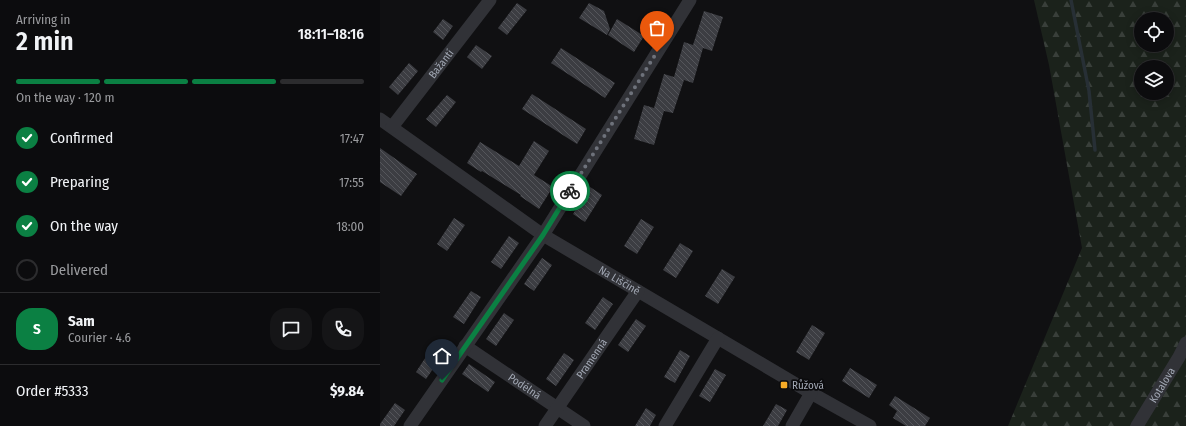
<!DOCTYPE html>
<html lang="en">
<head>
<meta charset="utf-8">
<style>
  body { margin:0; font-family:"Fira Sans Condensed",sans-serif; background:#151517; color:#f1f3f6; height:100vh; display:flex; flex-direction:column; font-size:15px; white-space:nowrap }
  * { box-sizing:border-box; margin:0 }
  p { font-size:13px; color:#9a9b9e }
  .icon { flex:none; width:22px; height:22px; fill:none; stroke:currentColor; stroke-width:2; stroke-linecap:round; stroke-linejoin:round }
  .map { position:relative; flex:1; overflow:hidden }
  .details { display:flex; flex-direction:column; background:#0c0c0e; width:380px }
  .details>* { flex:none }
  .controls { position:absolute; left:754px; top:12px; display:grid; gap:8px }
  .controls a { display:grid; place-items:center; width:40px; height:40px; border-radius:50%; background:#0c0c0e; box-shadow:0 2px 10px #0003,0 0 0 1px #2c2c2e; font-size:20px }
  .pin { position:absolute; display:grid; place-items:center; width:34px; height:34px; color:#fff; margin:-41px -17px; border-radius:50% 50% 50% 0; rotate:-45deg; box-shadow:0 0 4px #0007 }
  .pin .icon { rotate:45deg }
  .courier { position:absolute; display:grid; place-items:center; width:40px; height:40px; margin:-20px; border:3px solid #0b8043; border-radius:50%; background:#fff; color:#222; box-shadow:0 1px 5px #0007 }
  .head em { font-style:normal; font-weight:600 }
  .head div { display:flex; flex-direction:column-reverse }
  .head { display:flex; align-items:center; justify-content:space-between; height:68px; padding:0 16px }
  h1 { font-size:26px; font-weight:600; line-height:30px }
  .bar { display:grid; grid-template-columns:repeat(4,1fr); gap:6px 4px; align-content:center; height:48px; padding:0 16px }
  .bar i { height:5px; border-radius:3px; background:#2c2c2e }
  .bar .on { background:#0b8043 }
  .bar p { grid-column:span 4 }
  .line { display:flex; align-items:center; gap:10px; padding:0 16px; border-top:1px solid #2c2c2e }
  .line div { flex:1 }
  .round { display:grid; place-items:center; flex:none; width:42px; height:42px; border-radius:16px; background:#151517 }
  ol { padding:0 16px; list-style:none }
  li { display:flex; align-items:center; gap:12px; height:44px }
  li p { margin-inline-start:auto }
  li .icon { padding:4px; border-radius:50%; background:#0b8043; color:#fff; stroke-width:4 }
  li:last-child { color:#9a9b9e }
  li i { width:22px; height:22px; border:2px solid #2c2c2e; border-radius:50% }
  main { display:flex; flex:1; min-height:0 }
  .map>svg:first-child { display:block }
  .forest { fill:url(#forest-firs); fill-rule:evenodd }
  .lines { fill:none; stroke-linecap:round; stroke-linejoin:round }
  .stream { stroke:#272f35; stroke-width:3.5 }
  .building { fill:url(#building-back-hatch) }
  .street { stroke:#313237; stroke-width:13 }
  .done { stroke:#6e727b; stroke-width:4; stroke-dasharray:0 7.2 }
  .route { stroke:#0b8043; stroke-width:5 }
  .poi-dot { fill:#f5aa26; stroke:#0b0b0d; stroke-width:1.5 }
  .labels { text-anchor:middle; stroke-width:3.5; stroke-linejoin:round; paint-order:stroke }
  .street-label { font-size:11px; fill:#a1a7b3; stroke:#0b0b0d }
  .poi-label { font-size:11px; fill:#a1a7b3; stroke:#0b0b0d; text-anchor:start }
</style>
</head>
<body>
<main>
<section class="details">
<div class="head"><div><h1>2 min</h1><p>Arriving in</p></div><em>18:11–18:16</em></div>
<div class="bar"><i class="on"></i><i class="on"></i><i class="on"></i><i></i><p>On the way · 120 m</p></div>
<ol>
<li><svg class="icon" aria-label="check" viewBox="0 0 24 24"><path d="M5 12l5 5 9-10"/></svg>Confirmed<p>17:47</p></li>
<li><svg class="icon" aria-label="check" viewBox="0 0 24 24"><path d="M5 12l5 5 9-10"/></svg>Preparing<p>17:55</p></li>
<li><svg class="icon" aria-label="check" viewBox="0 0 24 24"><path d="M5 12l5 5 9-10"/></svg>On the way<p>18:00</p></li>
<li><i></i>Delivered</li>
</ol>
<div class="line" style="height:72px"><b class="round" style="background:#0b8043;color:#fff">S</b><div><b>Sam</b><p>Courier · 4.6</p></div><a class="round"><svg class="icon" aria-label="chat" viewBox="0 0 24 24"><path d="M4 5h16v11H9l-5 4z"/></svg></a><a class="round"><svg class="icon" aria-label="phone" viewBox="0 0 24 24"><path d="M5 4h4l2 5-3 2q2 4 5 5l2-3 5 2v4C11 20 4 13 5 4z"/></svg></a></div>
<div class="line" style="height:52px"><div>Order #5333</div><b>$9.84</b></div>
</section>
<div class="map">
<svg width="806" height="426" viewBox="0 0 806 426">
  <defs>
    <pattern id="forest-firs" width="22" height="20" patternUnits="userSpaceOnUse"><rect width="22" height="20" fill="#1b221b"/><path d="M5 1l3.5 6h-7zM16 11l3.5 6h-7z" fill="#393f3a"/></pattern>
    <pattern id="building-back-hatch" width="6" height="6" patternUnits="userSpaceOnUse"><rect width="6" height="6" fill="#3c3d42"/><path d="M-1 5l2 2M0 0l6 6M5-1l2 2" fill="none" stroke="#55565b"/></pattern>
  </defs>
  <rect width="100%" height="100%" fill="#101012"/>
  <path class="forest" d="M654,0H806V426H628L702,248L669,65ZM761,19H787V45H761ZM761,67H787V93H761Z"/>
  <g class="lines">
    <path class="stream" d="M691,0L709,91L715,150"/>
  </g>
  <path class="building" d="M137,3L147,10L127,35L118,28Z
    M209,3L224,11L230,29L227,35L199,18Z
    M324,11L343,17L332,51L323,48L313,83L304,80L293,113L284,111L274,145L254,139L264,105L274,108L284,74L294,77L304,42L313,45Z
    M63,19L73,26L63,40L53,32Z
    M237,19L264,36L254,52L228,35Z
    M96,45L112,56L102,69L87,57Z
    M181,48L235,83L225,98L171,63Z
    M29,63L38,71L18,95L9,87Z
    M152,94L206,129L197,144L142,109Z
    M67,95L76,102L56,127L46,119Z
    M154,141L169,151L154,175L173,187L159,209L140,196L141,195L102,171L101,172L87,163L100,142L139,166Z
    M0,148L37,174L21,196L0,182Z
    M210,187L222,195L205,222L193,214Z
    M74,218L85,225L67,251L57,244Z
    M261,219L274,227L257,254L244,246Z
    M129,236L139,243L121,269L111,262Z
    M300,243L313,251L296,278L283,270Z
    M162,258L172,265L154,291L144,284Z
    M342,269L355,277L338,304L325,296Z
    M91,291L101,297L84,324L73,317Z
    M223,297L233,304L215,330L205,323Z
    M124,313L134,320L116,346L106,339Z
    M256,319L266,326L248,352L238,345Z
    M432,325L445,333L429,360L416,352Z
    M53,346L64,353L46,379L36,372Z
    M300,350L310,356L295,383L284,377Z
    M184,353L194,360L176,386L166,379Z
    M89,364L115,382L108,392L82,374Z
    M470,368L497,385L489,398L462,381Z
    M335,369L346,375L330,402L319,396Z
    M515,396L550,418L545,426H526L513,418L517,411L509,405Z
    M15,403L25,410L14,426H0V424Z
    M396,404L407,410L398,426H383Z
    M266,408L276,415L270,426H255Z"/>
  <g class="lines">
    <g class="street">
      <path id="s1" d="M0,119L163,235L431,393L490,426"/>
      <path id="s2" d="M12,127L110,0"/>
      <path id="s3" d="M85,346L204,426"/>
      <path d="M30,426L163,235L310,0"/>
      <path id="s4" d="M165,426L258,291"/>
      <path d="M285,426L338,338"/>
      <path d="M412,426L431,393"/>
      <path id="s5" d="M757,426L799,357L806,343"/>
    </g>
  </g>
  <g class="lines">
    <path class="done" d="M190,191L277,52"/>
    <path class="route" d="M62,380L163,235L190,191"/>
  </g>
  <rect class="poi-dot" x="400" y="381" width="8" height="8" rx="2"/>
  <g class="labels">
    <g class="street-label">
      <text dy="4" stroke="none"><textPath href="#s2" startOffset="80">Bažantí</textPath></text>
      <text dy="4" stroke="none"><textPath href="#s1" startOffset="289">Na Liščině</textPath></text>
      <text dy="4" stroke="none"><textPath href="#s4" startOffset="82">Pramenná</textPath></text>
      <text dy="4" stroke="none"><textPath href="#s5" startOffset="48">Kotalova</textPath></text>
      <text dy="4" stroke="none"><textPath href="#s3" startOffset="72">Podélná</textPath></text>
    </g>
    <g class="poi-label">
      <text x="412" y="389">Růžová</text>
    </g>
  </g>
</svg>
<div class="controls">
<a><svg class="icon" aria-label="locate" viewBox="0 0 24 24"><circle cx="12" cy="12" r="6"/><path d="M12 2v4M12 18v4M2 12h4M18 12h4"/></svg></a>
<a><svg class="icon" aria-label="layers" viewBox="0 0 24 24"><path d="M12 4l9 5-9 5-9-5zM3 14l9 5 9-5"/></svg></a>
</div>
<div class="pin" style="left:277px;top:52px;background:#ea580c"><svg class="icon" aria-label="bag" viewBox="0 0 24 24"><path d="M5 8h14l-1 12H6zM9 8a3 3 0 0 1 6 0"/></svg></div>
<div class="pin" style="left:62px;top:380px;background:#1f2937"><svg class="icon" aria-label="home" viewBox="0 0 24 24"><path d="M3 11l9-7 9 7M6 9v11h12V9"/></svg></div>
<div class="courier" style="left:190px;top:191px"><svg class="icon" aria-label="bike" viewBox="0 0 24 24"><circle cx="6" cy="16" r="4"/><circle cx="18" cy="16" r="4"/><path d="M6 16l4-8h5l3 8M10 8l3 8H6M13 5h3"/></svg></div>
</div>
</main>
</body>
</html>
